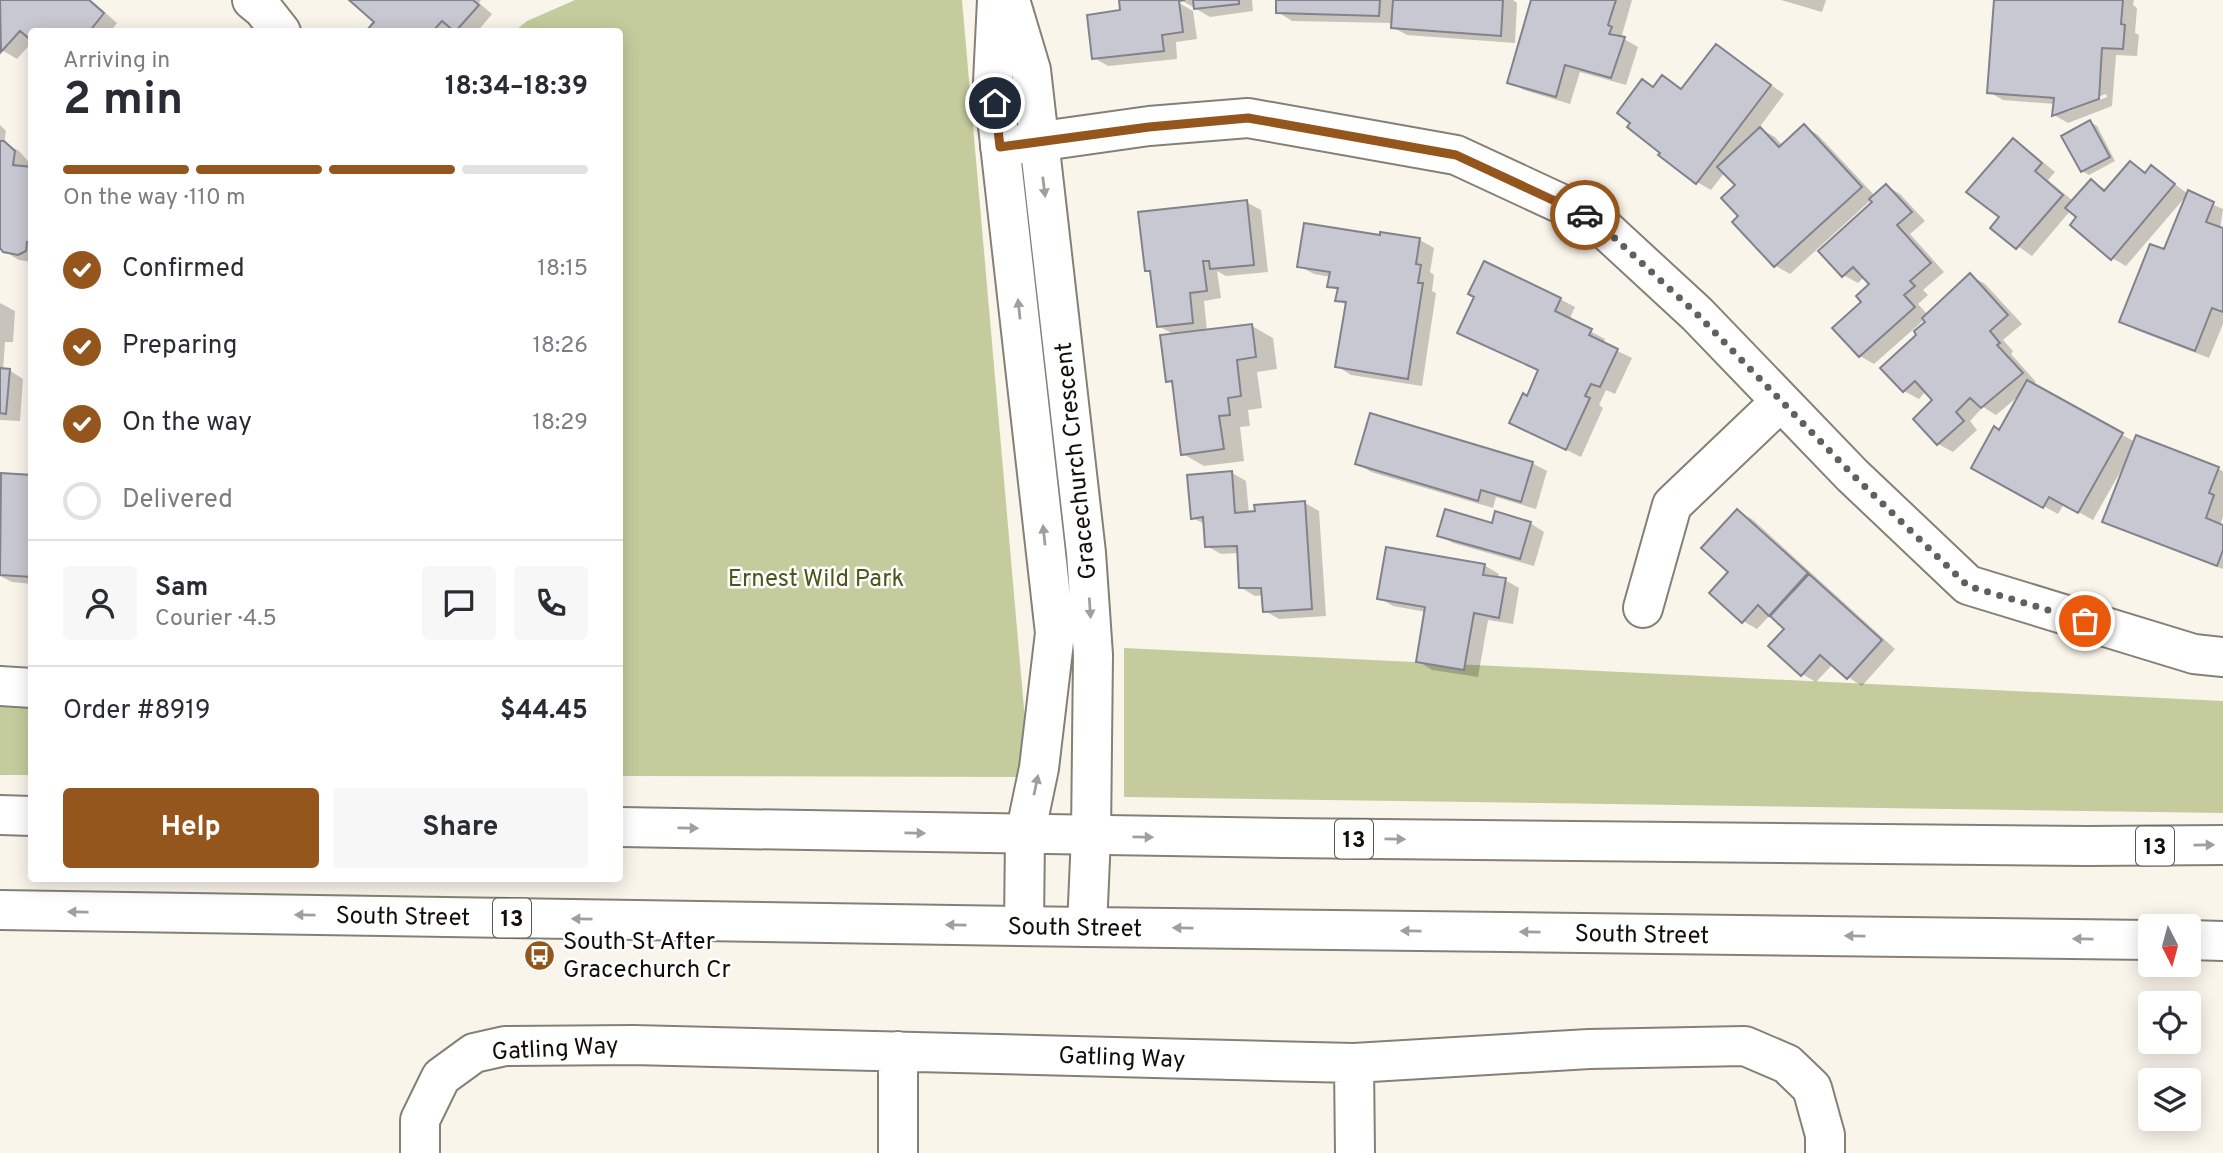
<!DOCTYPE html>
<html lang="en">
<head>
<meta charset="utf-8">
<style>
  body { margin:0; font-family:Overpass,sans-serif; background:#f7f7f7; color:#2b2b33; height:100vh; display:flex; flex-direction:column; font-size:26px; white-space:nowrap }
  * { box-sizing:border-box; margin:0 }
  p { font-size:23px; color:#7c7c81 }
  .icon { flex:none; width:38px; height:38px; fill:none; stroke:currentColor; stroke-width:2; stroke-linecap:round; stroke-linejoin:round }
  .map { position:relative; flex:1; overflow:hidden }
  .details { position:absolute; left:28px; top:28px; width:595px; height:854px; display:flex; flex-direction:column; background:#fff; border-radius:7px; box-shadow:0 4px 18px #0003 }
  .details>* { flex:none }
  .needle { width:46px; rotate:174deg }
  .tools { position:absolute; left:2138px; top:914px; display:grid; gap:14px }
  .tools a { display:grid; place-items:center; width:63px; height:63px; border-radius:7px; background:#fff; box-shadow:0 4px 18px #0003; font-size:35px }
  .pin { position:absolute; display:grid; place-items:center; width:60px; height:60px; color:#fff; margin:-30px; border:4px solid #fff; border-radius:50%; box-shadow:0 2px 7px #0007 }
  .courier { position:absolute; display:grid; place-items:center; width:70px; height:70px; margin:-35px; border:5px solid #95561d; border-radius:50%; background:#fff; color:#222; box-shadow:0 2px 9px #0007 }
  .headline em { font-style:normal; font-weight:700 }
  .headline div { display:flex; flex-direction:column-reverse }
  .headline { display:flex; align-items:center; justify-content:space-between; height:119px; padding:0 35px }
  h1 { font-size:46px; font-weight:700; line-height:52px }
  .bar { display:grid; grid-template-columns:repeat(4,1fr); gap:10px 7px; align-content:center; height:84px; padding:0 35px }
  .bar i { height:9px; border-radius:5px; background:#e1e1e2 }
  .bar .selected { background:#95561d }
  .bar p { grid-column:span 4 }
  .line { display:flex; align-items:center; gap:18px; padding:0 35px; border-top:2px solid #e1e1e2 }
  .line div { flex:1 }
  .round { display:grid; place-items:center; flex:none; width:74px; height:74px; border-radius:7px; background:#f7f7f7 }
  ol { padding:0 35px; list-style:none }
  li { display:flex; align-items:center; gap:21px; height:77px }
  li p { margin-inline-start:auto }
  li .icon { padding:7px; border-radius:50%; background:#95561d; color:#fff; stroke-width:4 }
  li:last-child { color:#7c7c81 }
  li i { width:38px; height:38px; border:4px solid #e1e1e2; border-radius:50% }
  .cta { display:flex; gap:14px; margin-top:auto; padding:14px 35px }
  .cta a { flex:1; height:80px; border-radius:7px; background:#95561d; color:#fff; font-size:28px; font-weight:700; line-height:80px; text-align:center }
  .cta a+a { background:#f7f7f7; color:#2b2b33 }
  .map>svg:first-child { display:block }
  .green { fill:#c4cc9e }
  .shadow { fill:#0003; fill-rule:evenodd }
  .building { fill:#c7c8d2; stroke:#82828c; stroke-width:2 }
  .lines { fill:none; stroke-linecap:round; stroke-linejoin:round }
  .minor-casing { stroke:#848076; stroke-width:42 }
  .highway-casing { stroke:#848076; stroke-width:42 }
  .minor { stroke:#fff; stroke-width:38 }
  .highway { stroke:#fff; stroke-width:38 }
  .oneway { fill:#a09f9e }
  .done { stroke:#63605a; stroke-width:7; stroke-dasharray:0 12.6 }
  .route { stroke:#95561d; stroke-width:9 }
  .labels { text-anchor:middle; stroke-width:5; stroke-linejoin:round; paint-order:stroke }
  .shield { fill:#fff; stroke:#585755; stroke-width:2 }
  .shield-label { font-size:23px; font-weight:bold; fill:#110f0c }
  .street-label { font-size:24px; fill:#110f0c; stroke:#fff }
  .park-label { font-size:24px; fill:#4e5519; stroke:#fff }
  .poi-label { font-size:24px; fill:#110f0c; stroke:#fff; text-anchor:start }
</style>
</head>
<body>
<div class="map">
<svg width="2223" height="1153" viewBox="0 0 2223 1153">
  <rect width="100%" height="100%" fill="#faf5eb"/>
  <path class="green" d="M575,0H962L1030,777L620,776V32H513L527,21Z
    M1124,648L2223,701V813L1124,797Z
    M0,705L31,707V775H0Z"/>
  <path class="shadow" d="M0,0H91L117,23L110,32H32V42L17,59L0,49Z
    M351,0H481L479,3L492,14L477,32H372L376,22Z
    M1121,0H1174L1193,11L1197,39L1176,42L1177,59L1108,66L1094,58L1122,12Z
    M1181,0H1252L1253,11L1210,17Z
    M1278,0H1513L1517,3L1515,43L1407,35L1392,27L1393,23L1292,21L1278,12Z
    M1533,0H1632L1622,35L1625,36L1624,39L1638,47L1626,85L1580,72L1570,104L1524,90L1510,82Z
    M1781,0H1826L1822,12Z
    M1996,0H2134L2133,5L2137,8L2135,33L2139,35L2137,56L2116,55L2112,106L2068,123L2054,115L2055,104L2003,100L1989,92ZM2106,94L2107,97L2067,112V108Z
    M1717,46L1784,94L1759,128L1775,137L1783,146L1804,126L1818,135L1875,196L1886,186L1900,194L1925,221L1910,234L1944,272L1923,290L1928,295L1918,304L1928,315L1970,275L1985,284L2022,324L2003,340L2013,351L2011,354L2036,382L2032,384L2135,442L2137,437L2223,471V517L2220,525L2223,527V569L2119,529L2104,521L2125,468L2123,467L2093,520L2064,504L2058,514L1973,467L2000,432L2021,394L1996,415L1983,407L1970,421L1977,430L1953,452L1938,444L1935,400L1926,391L1919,399L1904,391L1919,335L1928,322L1925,319L1874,364L1860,356L1863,302L1871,285L1864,277L1858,283L1843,275L1874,202L1872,199L1790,274L1776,266L1735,222L1740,216L1737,185L1725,172L1711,190L1697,182L1643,81L1655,88L1662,78L1683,90Z
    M2090,122L2097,126L2115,161L2089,175L2082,171Z
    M0,125L6,131L4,143L19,151L28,161V168L32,169V262L19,260L4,251L0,235Z
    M2013,140L2027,149L2055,172L2048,180L2073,201L2091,181L2107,190L2130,163L2147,173L2152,167L2188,194L2223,209L2220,229L2223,230V324L2209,358L2136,330L2121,321L2165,252L2187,195L2126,266L2112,258L2079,216L2071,210L2032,256L1992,228L2002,217Z
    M1246,202L1261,210L1268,272L1226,276L1217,271L1221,298L1204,301L1207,331L1252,326L1273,338L1277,369L1257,372L1262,408L1248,410L1250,426L1240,427L1244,461L1204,466L1183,454L1174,384L1168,381L1175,335L1158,326L1152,274L1146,270Z
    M1420,240L1434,248L1430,272L1434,275L1432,291L1436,293L1422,386L1351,375L1337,366L1347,305L1337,300L1339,291L1329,286L1331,277L1314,274L1299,266Z
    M1560,299L1575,307L1569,320L1605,339L1603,344L1632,358L1615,394L1606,390L1599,405L1603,408L1581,457L1511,423L1528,398L1540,371L1474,341Z
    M0,303L15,311L13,342H5L3,370H9L23,379L20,421L0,420Z
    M1357,463H1532L1547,471L1536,509L1496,497L1493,508L1371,472Z
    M0,469V475L32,477V584L12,582L0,576Z
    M1232,473L1246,481L1249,514L1305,503L1319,511L1326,616L1279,619L1265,611L1263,595L1255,596L1240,587L1239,553L1221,554L1207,546L1206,525L1193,518Z
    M1737,511L1752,519L1895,649L1862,686L1848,677L1833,664L1816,682L1802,674L1787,629L1771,614L1757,629L1743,621L1731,572Z
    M1530,523L1544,532L1534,566L1453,543L1439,535L1493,525Z
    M1484,565L1499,574L1498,579L1505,580L1519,588L1513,624L1488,620L1478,677L1432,670L1418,661L1426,612L1393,606L1379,598Z"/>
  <path class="building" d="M0,0H89L104,13L89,32H32V41L20,31L1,52Z
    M349,0H473L479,5L455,32L442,21L432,32H369L367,30L374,22Z
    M1119,0H1185L1179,1L1183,32L1162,35L1164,51L1092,59L1087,15L1120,10Z
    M1193,0H1239V4L1194,9Z
    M1276,0H1380L1379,16L1276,13Z
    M1393,0H1503L1501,36L1391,28Z
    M1531,0H1616L1608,25L1612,27L1609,34L1625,37L1611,78L1565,65L1556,97L1507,83Z
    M1994,0H2123L2121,24L2125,25L2123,49L2102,48L2099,99L2052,116L2054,98L1987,93Z
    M1716,44L1771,85L1696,184L1658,155L1660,153L1627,127L1630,123L1617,113L1642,79L1653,87L1662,75L1681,89Z
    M2090,120L2110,157L2081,172L2061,136Z
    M1804,124L1862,187L1774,267L1732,222L1738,216L1721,198L1735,185L1717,167L1760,127L1779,147Z
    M2013,138L2042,163L2035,171L2063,195L2016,249L1990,228L1999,217L1966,192Z
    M0,141H4L15,151L13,165L32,167L29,202L32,203V243L27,242L26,251L18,255L3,252L0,248Z
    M2130,161L2145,173L2151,165L2175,184L2111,260L2070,225L2076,217L2065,208L2091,179L2104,191Z
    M1886,184L1912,212L1897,225L1931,263L1910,281L1915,286L1904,295L1915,307L1859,357L1832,328L1861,302L1856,296L1869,284L1853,267L1842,277L1818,251L1872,202L1869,199Z
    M2188,190L2214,202L2206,222L2223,228V312L2212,308L2195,351L2119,322L2150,244L2164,249Z
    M1247,200L1254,265L1210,269L1209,261H1203L1207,291L1190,293L1193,323L1157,327L1150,271H1145L1138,212Z
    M1304,223L1380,235V232L1420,238L1416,264L1421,265L1418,283H1423L1408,379L1335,367L1346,302L1335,301L1338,288L1327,287L1330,272L1297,267Z
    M1484,261L1561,298L1555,311L1592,329L1589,335L1618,349L1600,387L1591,384L1585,396L1590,398L1566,450L1509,423L1523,393L1527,396L1538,370L1457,333L1474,297L1468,294Z
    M1970,273L2008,315L1990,331L2000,343L1997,345L2023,373L1981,408L1970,398L1956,412L1964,421L1937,445L1913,419L1932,400L1915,381L1903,392L1880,368L1916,335L1914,331L1925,322L1922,318Z
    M1252,324L1256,357L1237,360L1241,396L1228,398L1230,415L1219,416L1224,449L1181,455L1172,381L1166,382L1160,335Z
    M0,368L10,369L6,414L0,413Z
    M2027,380L2123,433L2078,513L2049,497L2043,508L1971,468L1994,426L1999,430Z
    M1370,413L1533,462L1521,502L1481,490L1478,501L1355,464Z
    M2136,435L2219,467L2209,493L2214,495L2206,518L2223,525V550L2217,566L2102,522Z
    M1232,471L1235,513L1255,511L1254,505L1305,501L1312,609L1263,612L1261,588H1239L1237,546L1205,547L1203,517L1191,519L1187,475Z
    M1,473L32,475V577L0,575Z
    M1445,509L1492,523L1495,511L1531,522L1520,559L1437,536Z
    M1737,509L1808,573L1769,616L1758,605L1742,623L1709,593L1728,572L1701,548Z
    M1386,547L1485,564L1483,575L1506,578L1499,618L1474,613L1464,670L1416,662L1425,607L1377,599Z
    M1809,574L1882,640L1847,679L1820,655L1801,676L1768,646L1784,629L1770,616Z"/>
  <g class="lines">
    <defs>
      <path id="minor" d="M252,0L263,9L281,32
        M997,0L993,82L1055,633L1039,768L1025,835L1024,926
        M1010,0L1031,70L1086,553L1093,655L1091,836L1087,927
        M1000,147L1149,126L1248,118L1456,155L1594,219L1697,314L1852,475L1968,585L2194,654L2223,657
        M1643,608L1672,505L1780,402
        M0,686L32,688
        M898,1051V1153
        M1354,1063L1355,1153
        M420,1153V1120L441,1077L474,1053L505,1046L633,1045L1354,1063L1589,1049L1745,1046L1787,1064L1812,1088L1825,1135V1153"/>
      <path id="highway" d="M0,815L32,816
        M620,827L1284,838L2088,846L2223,845
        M0,910L1087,927L2151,940
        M2189,940L2223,941"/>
    </defs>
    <use href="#minor" class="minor-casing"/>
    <use href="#highway" class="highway-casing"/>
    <use href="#minor" class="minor"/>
    <use href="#highway" class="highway"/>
  </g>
  <defs><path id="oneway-solid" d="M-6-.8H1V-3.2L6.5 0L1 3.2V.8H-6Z" transform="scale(1.75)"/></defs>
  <g class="oneway">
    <use href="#oneway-solid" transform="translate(1044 187) rotate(83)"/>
    <use href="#oneway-solid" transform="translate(1019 309) rotate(-96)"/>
    <use href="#oneway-solid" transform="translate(1044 535) rotate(-96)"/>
    <use href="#oneway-solid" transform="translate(1090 608) rotate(86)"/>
    <use href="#oneway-solid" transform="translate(1036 785) rotate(-78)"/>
    <use href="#oneway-solid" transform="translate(688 828) rotate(1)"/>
    <use href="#oneway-solid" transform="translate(915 833) rotate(1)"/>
    <use href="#oneway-solid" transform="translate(1143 837) rotate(1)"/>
    <use href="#oneway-solid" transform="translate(1395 839) rotate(1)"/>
    <use href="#oneway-solid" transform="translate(2204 845) rotate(-1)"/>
    <use href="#oneway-solid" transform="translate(78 912) rotate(-179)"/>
    <use href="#oneway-solid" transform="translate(305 915) rotate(-179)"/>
    <use href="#oneway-solid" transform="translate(582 919) rotate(-179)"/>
    <use href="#oneway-solid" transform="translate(956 925) rotate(-179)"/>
    <use href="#oneway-solid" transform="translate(1183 928) rotate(-179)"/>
    <use href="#oneway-solid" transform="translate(1411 931) rotate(-179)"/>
    <use href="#oneway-solid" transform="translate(1530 932) rotate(-179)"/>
    <use href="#oneway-solid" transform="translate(1855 936) rotate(-179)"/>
    <use href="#oneway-solid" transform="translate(2083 939) rotate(-179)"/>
  </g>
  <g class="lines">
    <path class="done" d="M1585,215L1594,219L1697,314L1853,475L1968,586L2085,621"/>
    <path class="route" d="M995,103L1000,147L1149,127L1248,118L1456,155L1585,215"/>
  </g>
  <defs>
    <symbol id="bus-disc" viewBox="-11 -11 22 22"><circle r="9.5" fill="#95561d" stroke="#fff"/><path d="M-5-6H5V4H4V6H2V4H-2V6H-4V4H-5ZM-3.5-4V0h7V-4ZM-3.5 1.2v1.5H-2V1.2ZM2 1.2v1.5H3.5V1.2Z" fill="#fff"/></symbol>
  </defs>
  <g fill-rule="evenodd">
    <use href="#bus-disc" x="522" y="938" width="35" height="35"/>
  </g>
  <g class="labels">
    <g class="shield">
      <rect x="1335" y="819.5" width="38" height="39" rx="5"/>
      <rect x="2136" y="826.5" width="38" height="39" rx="5"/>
      <rect x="493" y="898.5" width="38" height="39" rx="5"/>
    </g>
    <g class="shield-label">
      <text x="1354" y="847">13</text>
      <text x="2155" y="854">13</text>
      <text x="512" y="926">13</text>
    </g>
    <g class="street-label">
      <text transform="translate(1075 461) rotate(-96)" y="8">Gracechurch Crescent</text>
      <text transform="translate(403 916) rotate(1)" y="8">South Street</text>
      <text transform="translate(1075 927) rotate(1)" y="8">South Street</text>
      <text transform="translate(1642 934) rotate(1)" y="8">South Street</text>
      <text transform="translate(555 1048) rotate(-3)" y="8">Gatling Way</text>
      <text transform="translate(1122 1057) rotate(2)" y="8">Gatling Way</text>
    </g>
    <g class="park-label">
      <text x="816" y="586">Ernest Wild Park</text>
    </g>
    <g class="poi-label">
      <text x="563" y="949">South St After<tspan x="563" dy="28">Gracechurch Cr</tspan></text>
    </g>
  </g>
</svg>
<div class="tools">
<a><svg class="needle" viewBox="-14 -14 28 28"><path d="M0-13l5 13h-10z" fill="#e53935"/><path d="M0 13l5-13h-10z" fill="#7c7c81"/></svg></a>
<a><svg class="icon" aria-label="locate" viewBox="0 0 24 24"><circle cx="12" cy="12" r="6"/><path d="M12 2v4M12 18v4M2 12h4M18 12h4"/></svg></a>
<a><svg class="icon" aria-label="layers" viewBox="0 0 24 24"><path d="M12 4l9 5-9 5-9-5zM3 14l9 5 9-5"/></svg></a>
</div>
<div class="pin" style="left:2085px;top:621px;background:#ea580c"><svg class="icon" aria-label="bag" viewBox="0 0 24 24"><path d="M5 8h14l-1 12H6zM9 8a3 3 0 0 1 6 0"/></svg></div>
<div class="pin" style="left:995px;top:103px;background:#1f2937"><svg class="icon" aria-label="home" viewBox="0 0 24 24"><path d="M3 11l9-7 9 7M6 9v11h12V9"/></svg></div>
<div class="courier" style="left:1585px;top:215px"><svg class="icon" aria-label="car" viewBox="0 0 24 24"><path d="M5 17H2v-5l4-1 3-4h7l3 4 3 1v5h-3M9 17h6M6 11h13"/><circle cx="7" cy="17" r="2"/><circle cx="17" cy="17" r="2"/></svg></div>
<section class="details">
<div class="headline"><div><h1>2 min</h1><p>Arriving in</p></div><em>18:34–18:39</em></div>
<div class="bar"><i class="selected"></i><i class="selected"></i><i class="selected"></i><i></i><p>On the way · 110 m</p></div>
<ol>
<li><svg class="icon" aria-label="check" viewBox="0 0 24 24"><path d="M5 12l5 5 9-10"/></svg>Confirmed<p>18:15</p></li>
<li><svg class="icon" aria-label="check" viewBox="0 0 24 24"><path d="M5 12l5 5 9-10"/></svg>Preparing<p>18:26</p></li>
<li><svg class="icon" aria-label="check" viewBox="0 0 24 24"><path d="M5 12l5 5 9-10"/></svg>On the way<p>18:29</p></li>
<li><i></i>Delivered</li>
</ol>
<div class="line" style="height:126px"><a class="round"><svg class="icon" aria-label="person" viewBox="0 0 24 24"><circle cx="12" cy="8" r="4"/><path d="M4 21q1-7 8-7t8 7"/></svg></a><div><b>Sam</b><p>Courier · 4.5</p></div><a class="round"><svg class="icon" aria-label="chat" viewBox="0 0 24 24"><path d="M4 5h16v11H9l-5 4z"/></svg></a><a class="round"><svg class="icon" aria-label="phone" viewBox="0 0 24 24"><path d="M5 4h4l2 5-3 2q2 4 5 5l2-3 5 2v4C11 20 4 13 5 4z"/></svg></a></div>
<div class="line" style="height:91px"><div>Order #8919</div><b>$44.45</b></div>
<div class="cta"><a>Help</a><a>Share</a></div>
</section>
</div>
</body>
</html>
